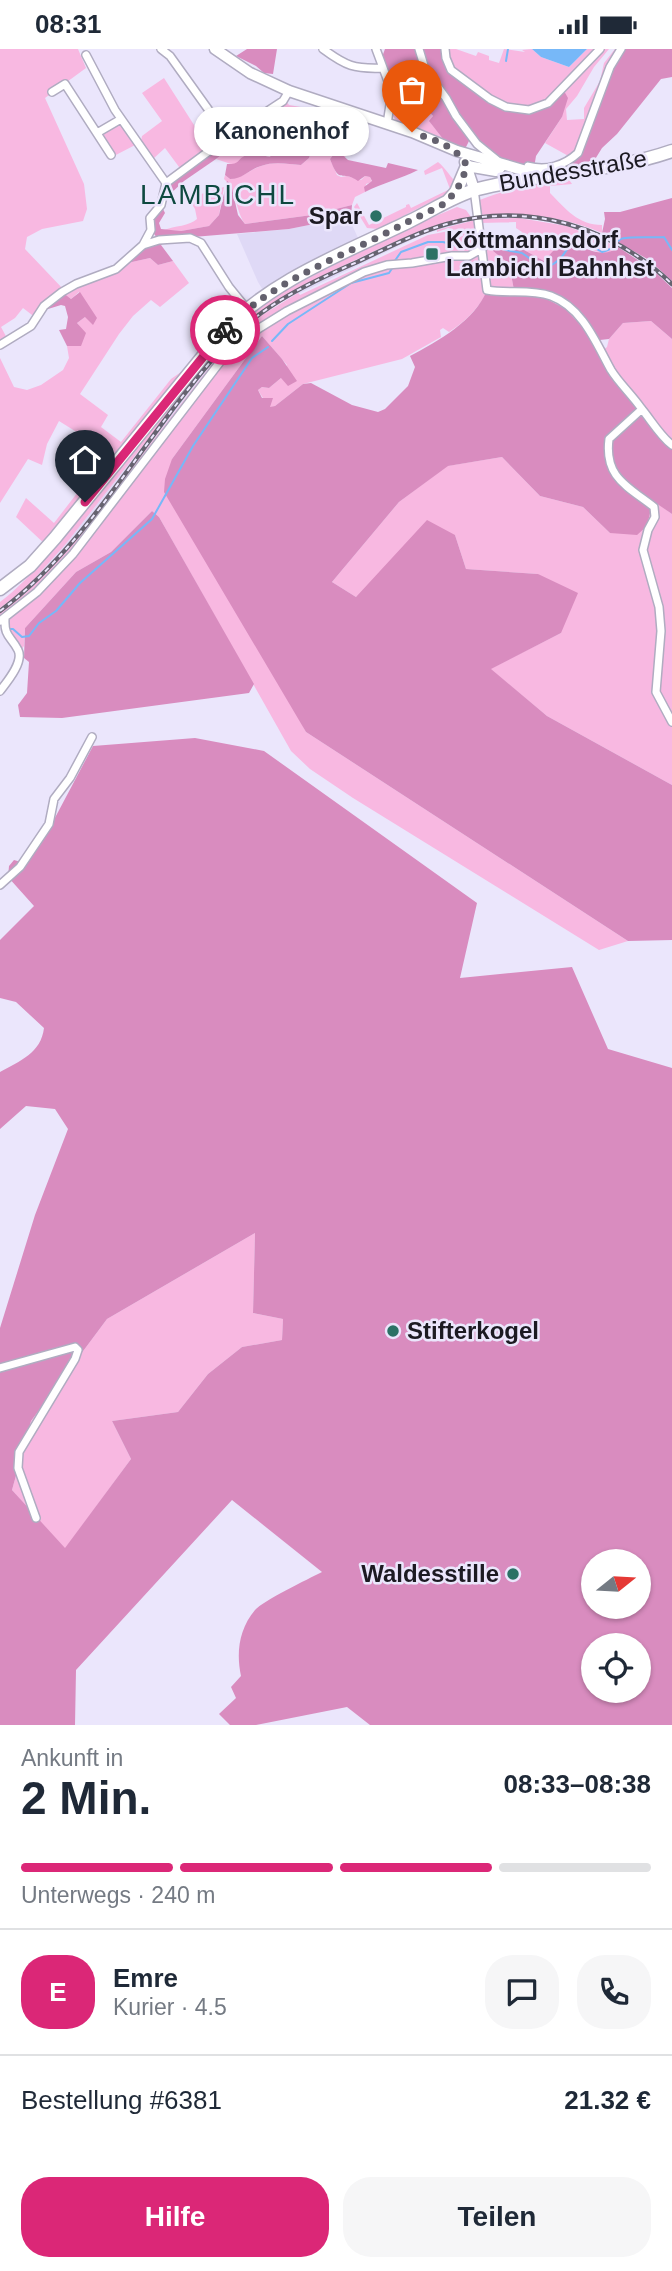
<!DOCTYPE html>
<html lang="de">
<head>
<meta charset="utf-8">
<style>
  body { margin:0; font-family:Arial,sans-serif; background:#f6f6f7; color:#1f2937; height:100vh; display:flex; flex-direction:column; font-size:26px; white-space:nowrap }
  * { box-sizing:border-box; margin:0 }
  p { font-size:23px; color:#747a83 }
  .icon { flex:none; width:38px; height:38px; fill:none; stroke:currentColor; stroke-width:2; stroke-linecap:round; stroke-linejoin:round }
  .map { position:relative; height:1676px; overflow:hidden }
  .panel { display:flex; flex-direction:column; background:#fff; flex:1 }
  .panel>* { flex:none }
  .needle { width:46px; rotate:72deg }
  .controls { position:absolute; left:581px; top:1500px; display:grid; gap:14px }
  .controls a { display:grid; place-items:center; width:70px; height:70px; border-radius:50%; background:#fff; box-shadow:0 2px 5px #0004; font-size:35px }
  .pin { position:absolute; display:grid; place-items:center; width:60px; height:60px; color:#fff; margin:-72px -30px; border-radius:50% 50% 50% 0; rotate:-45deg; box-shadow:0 0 7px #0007 }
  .pin .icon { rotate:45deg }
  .courier { position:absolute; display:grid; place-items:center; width:70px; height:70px; margin:-35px; border:5px solid #db2777; border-radius:50%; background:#fff; color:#222; box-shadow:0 2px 9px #0007 }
  .bubble { position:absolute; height:49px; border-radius:24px; background:#fff; box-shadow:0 2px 5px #0004; font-size:23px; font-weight:800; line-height:49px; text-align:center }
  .summary em { font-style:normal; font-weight:800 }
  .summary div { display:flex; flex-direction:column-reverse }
  .summary { display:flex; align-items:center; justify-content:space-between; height:119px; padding:0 21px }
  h1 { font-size:46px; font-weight:800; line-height:52px }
  .bar { display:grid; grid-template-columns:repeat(4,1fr); gap:10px 7px; align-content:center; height:84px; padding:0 21px }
  .bar i { height:9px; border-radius:5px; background:#e0e1e3 }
  .bar .active { background:#db2777 }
  .bar p { grid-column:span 4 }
  .line { display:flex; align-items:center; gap:18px; padding:0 21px; border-top:2px solid #e0e1e3 }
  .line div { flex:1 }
  .round { display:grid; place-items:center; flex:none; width:74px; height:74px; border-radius:28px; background:#f6f6f7 }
  .action { display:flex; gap:14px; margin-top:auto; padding:14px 21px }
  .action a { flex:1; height:80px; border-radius:28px; background:#db2777; color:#fff; font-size:28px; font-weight:800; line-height:80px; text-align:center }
  .action a+a { background:#f6f6f7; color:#1f2937 }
  .status { display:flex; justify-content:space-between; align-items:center; height:49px; padding:0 35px; background:#fff; direction:ltr }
  .status svg { height:19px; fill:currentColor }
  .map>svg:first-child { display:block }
  .built { fill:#dfd9f6 }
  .green { fill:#f8b8e1 }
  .forest { fill:#d98cbf; fill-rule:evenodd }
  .water { fill:#77b8f8 }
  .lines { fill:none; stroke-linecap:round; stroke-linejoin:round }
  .stream { stroke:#77b8f8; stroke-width:2 }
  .street-casing { stroke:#b0acc1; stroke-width:10 }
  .secondary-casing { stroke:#b0acc1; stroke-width:13 }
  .primary-casing { stroke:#b0acc1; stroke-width:15 }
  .street { stroke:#fff; stroke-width:7 }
  .secondary { stroke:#fff; stroke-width:10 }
  .primary { stroke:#fff; stroke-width:12 }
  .rail-casing { stroke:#666370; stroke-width:4.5 }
  .rail { stroke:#ebe6fc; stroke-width:2; stroke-dasharray:5; stroke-linecap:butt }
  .done { stroke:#64616e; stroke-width:7; stroke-dasharray:0 12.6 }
  .route { stroke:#db2777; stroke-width:9 }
  .poi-dot { fill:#2b7165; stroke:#ebe6fc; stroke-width:2.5 }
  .labels { text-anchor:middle; stroke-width:5; stroke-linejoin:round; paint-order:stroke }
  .street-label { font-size:24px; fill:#1c1a22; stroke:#ebe6fc }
  .poi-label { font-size:24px; font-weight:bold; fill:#1c1a22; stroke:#ebe6fc; text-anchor:end }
  .quarter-label { font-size:28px; letter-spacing:2px; fill:#0e4940; stroke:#ebe6fc }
</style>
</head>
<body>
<div class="status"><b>08:31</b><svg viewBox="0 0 49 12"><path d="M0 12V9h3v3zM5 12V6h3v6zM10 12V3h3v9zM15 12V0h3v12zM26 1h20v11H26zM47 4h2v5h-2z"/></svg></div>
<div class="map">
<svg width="672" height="1676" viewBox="0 0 672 1676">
  <rect width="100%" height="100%" fill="#ebe6fc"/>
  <path class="built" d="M499,165L559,170L614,189L611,194L567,177L533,170H479L424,185L279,254L244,281L218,307L69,500L27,543L0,564V559L25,540L65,496L215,305L250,270L299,238L420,182L459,170Z
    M348,167L358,189L350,201L266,246L258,233L237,185L289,180L319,174L328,176Z"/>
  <path class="green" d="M0,0H78L86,19L45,49L84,135L87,160L83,172L42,180L27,188L25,200L64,241L123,215L150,209L158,216L173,212L189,234L160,258L151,251L133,267L119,285L80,345L108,366L101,378L121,393L171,330L181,323L187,327L48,498L16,468L26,449L54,474L88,430L106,411L110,404L59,372L47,395L42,416L28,410L0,454V309L14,338L27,341L41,336L63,321L69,309L67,297H81V279L77,274L85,268L79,243L71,250L61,243L36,269L23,259L15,269L1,278L8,291L0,296Z
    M445,0H456L476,7L478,3L489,7V11L499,14L504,0L525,3L522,1L532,0L541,8L569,18L587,0H609L594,18L577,47L566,60L567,71L584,70V59L600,32L604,14L615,0H621L585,88L572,109L545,94L562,68L540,59L506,58L451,21Z
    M164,29L210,101L182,122L165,99L153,110L141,92L142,87L162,72L142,44Z
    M393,39C409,43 422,56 433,67L430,73L443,90L396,72L393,67L394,54L405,56L410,60L407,65L412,69L415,66L419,69L424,63L409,52L395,46Z
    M286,49H290L286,52L289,56L318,61L313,86L290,81L270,108C250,103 250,108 234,116L216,110L254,80L264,77L268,68Z
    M121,70L139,94L112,108L97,84Z
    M339,82L351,85L345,109L337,101L330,110L337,126L341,128L347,127L361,131L365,127L370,128L372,133L366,135L365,143L355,148L352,156L312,166L245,175C235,161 237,141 224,130L225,126L230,130C245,128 249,121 261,117C274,112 288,115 301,116L309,109L311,103L325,93H332L333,91L327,90Z
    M438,113C446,119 452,131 457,133L448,144L378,180L367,179L354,158L357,154L369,176L406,158V156L409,155L411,159L450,140L442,119L425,126L424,122Z
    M570,132L572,135L550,137V144C566,160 578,176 602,176V184C562,167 522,163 479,166L477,152C510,139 535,134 570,132Z
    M224,138L219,166L209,177L181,182L164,181C174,177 190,177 197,170L195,160L188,149Z
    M457,158L466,161L471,168C434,174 400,190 366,206C306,234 261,255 215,305L65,496L25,540L0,559V553C18,540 34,521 50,505L233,279L274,247L398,183Z
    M519,169L567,177L618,198C607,208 596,203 584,197L544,212L515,196L522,183L516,179V173L480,174L481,185L491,189L493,202L509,215L514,241L484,248C476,262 463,274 449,283L443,279L440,281L441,288L402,310L303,335L275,357L269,359L258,341L262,338L269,339L281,329L287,316L262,287L172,410L306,683L628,892L599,901L353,749L310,720L291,702L159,468L152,462L111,503L76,523L25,579L24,597L19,603L0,572V564L27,543L69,500L218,307L234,289L259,268L298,244L300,246L428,186L449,182L451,190L463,187L461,180L450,181L449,179L437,183V181L479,170Z
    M651,272L672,290V390L670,396L612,322L603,301L607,298L609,290L623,274Z
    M502,408L540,447L583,458L610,484L647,477L653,451L672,465V736L547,667L490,620L561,584L538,525L466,520L455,486L356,548L332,533L399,453L447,417Z
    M255,1184L253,1264L283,1270L282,1291L242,1298L208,1325L178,1363L112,1372L131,1410L65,1500L12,1441L31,1372L107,1270Z"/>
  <path class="forest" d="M247,0H277L273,25L264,24L256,17L236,7Z
    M385,0H445L448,15L490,50L529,61L564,42L568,49L562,68L536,107L534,119L477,103L479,96L469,92L465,100L443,90L429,72L433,67C422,55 408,43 391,39L382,8Z
    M621,0H672V28L661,30L617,85L602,99L594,112L559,119L578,104Z
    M283,52L282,57L269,68L276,76L254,80L216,110L184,132L167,148L163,149L166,134Z
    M290,81L335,92C324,95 321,97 311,103L309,109L301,116C288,115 274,112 261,117C249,120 244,130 230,130L225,126L227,115C241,116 237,109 247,106C256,104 261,106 270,108L275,96Z
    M337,101L348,111L386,119L388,114L418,121C400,130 383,134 365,143L364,138L372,132L370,128L365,127L358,132C341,120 340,137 330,110Z
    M227,132L231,135L238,166L245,175L312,166L352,156L351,167L344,168L328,176L319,174L289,180L169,190L161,196L173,212L158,216L150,209L123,215L143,196L158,190L151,181L150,173L161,156L165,164L159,174L161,180L181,182L209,177L219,166Z
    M672,149V232L649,211L602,184L605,170L604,163H620Z
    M491,189L515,196L544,212L563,191C580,196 603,212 618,198L653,221L672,239V290L651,272L623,274L609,290L600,291C571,248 565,244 514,241L509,215L493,202Z
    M487,241L541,247L566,260L603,301L612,322L670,395L672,390V465L653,452L647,477L637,486L610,484L583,458L540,447L502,408L448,417L399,453L332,533L356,548L427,471L455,486L466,520L538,525L578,544L561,584L491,620L547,667L672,736V891L628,892L306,683L164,443L165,430L172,410L262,287L282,310L297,332L288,337L281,329L269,339L262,338L258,341L262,349H273L270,358L275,357L303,335L311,334L352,356L378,363L385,360L408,337L415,318L410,307C438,292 475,272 487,241Z
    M62,243L71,250L80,243L97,269L93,276L85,268L77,274L86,284L81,297H67L59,281L66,280L68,268L65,257L61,256L48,260L46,256Z
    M152,462L159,468L254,635L249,644L62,669L20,668L18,656L27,644L29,613L24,609L25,579L76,523L111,503Z
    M195,689L264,702L477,854L460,929L572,918L608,1000L672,1019V1676H370L347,1658L256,1676H230L219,1665L236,1649L231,1638L241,1627C236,1604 239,1580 255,1561C263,1552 308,1530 322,1523L232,1451L76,1621L75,1676H0V1279L35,1166L68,1080L55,1060L26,1057L0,1080V1023C20,1012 41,1004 44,979L16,953L0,949V891L34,857L8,828L9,817L14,811L21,813L48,782L93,697ZM255,1184L253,1264L283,1270L282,1291L242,1298L208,1325L178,1363L112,1372L131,1410L65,1499L12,1441L31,1372L107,1270ZM593,1512H639V1558H593ZM593,1596H639V1642H593Z"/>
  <path class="water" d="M532,0H587L569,18L541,8Z"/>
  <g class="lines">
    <path class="stream" d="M506,12L508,0
      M484,192L506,201L522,204L535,213L547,218C570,209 563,193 584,187L588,188L593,198L602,203C615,200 612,195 621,190C626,187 655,189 664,188L672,201
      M394,213L401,203L428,193H443L462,198L477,193
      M272,292L288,275L351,234L389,224L393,218
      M9,580H13L22,588L29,587L39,574L56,562L80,534L152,470L193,397L252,309L268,298"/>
    <defs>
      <path id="street" d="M161,0L170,7L228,88
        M323,0C346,17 354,20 382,19
        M376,0L392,43L387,75
        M419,0L425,20L446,49L456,67L477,95L498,112
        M445,0L446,9L451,21L490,50L506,58L529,61L548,54L600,0
        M86,6L115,61L166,134
        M52,43L65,35L111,106
        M97,84L121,70
        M528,117C546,122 564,117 578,104L610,18L621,0
        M474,140L487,241C508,245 531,240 551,247C583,259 596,294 611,321C619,334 632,346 641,359C651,371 660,387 672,396
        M143,196L151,181L150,169L161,156L166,134L228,88L283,52L289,42
        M0,296L31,277L44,257L62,243L76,235L116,220L143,196L159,191L190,189L201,194L229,238L246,259
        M642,360L609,390C604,428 627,437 654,458L655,468L648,481L643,501L659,558L661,582L656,643L672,673
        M0,572L37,543L73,505L220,313L258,280L287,262L364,223L387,216L412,214L452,207H469L483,199
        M0,642C7,633 24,613 18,601C11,587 4,588 5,570
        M0,836L20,818L49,775L54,750L70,729L92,688
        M0,1319L75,1298L78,1301L75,1310L19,1403L18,1419L36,1469"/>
      <path id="secondary" d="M215,0L250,24L289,42L412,83L457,102L540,126
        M465,113L474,140
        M467,117L496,122L500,119V115"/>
      <path id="primary" d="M448,152L456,143L467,117
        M0,540L30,517L55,489L222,284C270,231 347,203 410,172C431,162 455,146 478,140C542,123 609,124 672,102"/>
    </defs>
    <use href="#street" class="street-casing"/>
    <use href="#secondary" class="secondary-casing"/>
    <use href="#primary" class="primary-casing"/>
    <use href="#street" class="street"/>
    <use href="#secondary" class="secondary"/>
    <use href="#primary" class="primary"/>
    <defs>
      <path id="rail" d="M0,562C95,491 151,373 233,288C267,254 311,233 355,214C385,200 415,184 447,175C529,152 612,178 672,235"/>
    </defs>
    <use href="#rail" class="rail-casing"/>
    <use href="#rail" class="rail"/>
  </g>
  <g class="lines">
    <path class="done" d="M225,281C263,241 316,218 366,194C391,182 414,169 439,158C455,147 461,135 467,117C456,96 433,91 412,83"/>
    <path class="route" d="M85,453L225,281"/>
  </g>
  <g class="poi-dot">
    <circle cx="376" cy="167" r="7"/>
    <rect x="425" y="198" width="14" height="14" rx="3.5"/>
    <circle cx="393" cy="1282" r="7"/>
    <circle cx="513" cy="1525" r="7"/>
  </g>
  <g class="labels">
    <g class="street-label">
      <text transform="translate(573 122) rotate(-10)" y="8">Bundesstraße</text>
    </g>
    <g class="poi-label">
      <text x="362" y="175">Spar</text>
      <text x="446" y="199" text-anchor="start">Köttmannsdorf<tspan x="446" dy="28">Lambichl Bahnhst</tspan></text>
      <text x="407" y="1290" text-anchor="start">Stifterkogel</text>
      <text x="499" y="1533">Waldesstille</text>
    </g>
    <g class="quarter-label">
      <text x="218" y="155">LAMBICHL</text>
    </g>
  </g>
</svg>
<div class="controls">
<a><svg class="needle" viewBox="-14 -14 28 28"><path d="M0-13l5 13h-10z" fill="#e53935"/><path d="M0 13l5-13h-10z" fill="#747a83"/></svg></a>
<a><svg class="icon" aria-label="locate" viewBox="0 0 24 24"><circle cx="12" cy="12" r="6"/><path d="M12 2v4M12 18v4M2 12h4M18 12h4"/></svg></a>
</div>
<div class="pin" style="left:412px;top:83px;background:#ea580c"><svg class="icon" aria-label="bag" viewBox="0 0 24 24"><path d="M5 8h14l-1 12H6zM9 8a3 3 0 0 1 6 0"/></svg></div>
<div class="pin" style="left:85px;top:453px;background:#1f2937"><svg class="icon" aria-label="home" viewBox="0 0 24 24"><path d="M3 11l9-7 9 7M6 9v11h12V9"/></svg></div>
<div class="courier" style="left:225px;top:281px"><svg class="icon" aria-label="bike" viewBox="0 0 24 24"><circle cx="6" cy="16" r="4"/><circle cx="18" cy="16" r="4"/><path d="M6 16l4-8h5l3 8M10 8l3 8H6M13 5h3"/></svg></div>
<div class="bubble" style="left:194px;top:58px;width:175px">Kanonenhof</div>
</div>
<section class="panel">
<div class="summary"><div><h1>2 Min.</h1><p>Ankunft in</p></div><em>08:33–08:38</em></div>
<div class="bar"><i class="active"></i><i class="active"></i><i class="active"></i><i></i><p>Unterwegs · 240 m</p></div>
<div class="line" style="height:126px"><b class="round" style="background:#db2777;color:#fff">E</b><div><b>Emre</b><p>Kurier · 4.5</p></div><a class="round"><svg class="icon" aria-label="chat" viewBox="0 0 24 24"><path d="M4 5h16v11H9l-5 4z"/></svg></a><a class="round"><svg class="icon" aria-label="phone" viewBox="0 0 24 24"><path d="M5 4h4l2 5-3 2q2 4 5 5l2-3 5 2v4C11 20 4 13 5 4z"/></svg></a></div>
<div class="line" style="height:91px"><div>Bestellung #6381</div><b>21.32 €</b></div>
<div class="action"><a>Hilfe</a><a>Teilen</a></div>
</section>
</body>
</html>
